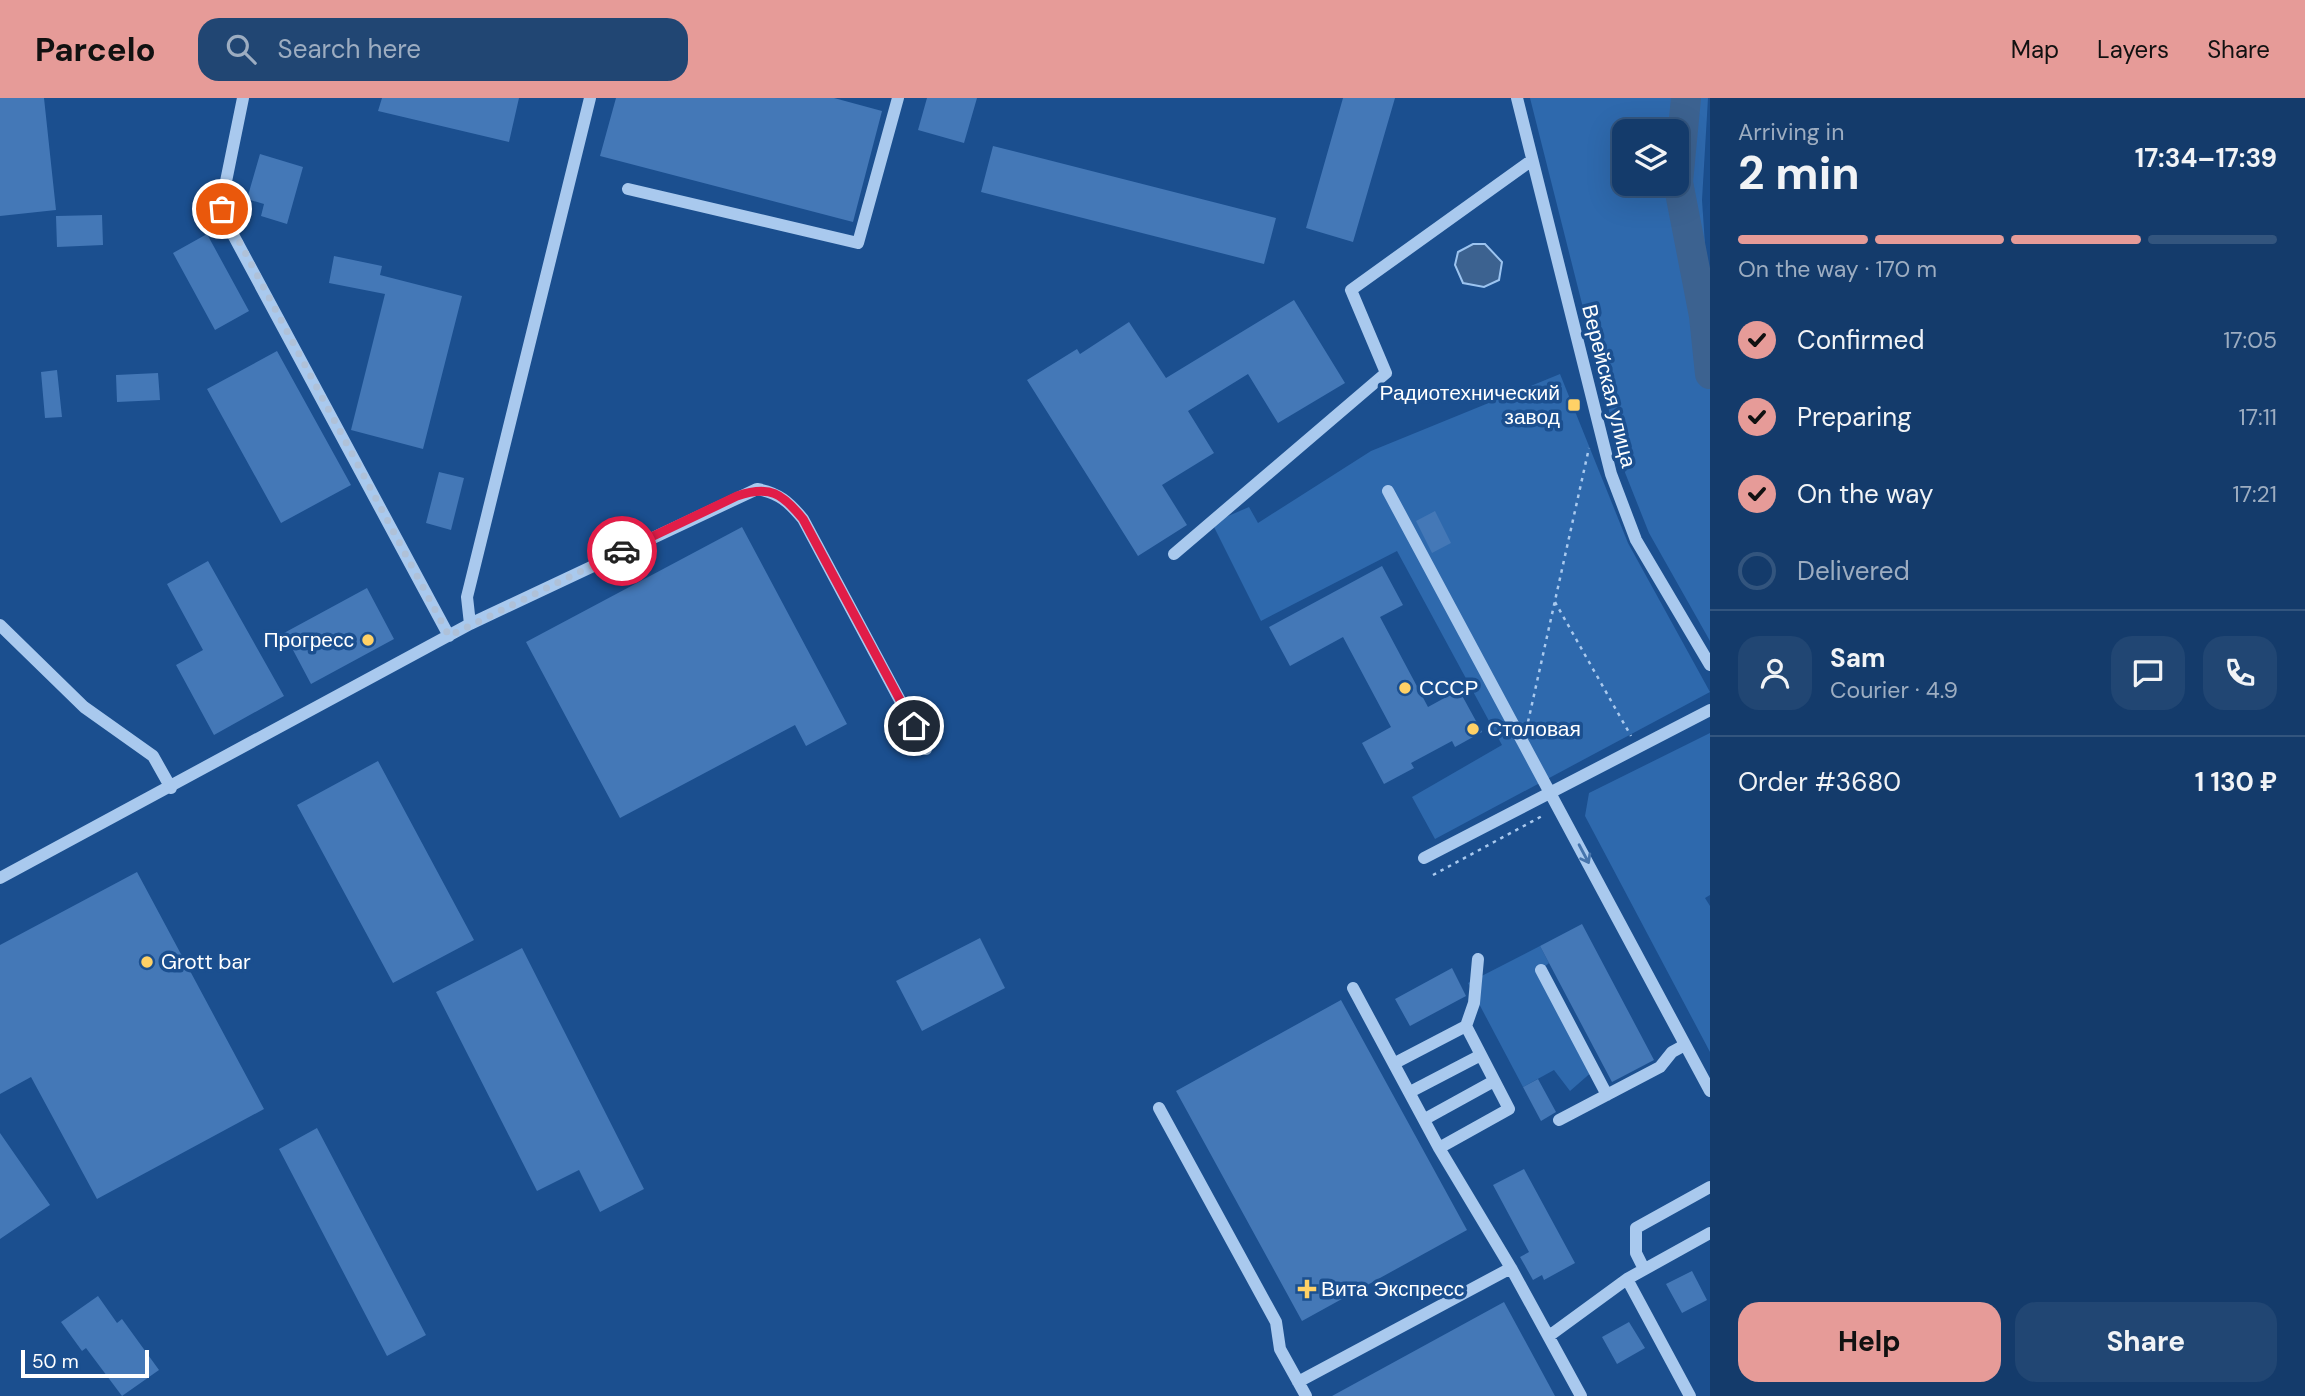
<!DOCTYPE html>
<html lang="en">
<head>
<meta charset="utf-8">
<style>
  body { margin:0; font-family:"DM Sans",sans-serif; background:#214673; color:#f1f3f6; height:100vh; display:flex; flex-direction:column; font-size:26px; white-space:nowrap }
  * { box-sizing:border-box; margin:0 }
  p { font-size:23px; color:#9dadc1 }
  .icon { flex:none; width:38px; height:38px; fill:none; stroke:currentColor; stroke-width:2; stroke-linecap:round; stroke-linejoin:round }
  .map { position:relative; flex:1; overflow:hidden }
  .side { display:flex; flex-direction:column; background:#143b6b; width:595px }
  .side>* { flex:none }
  .fabs { position:absolute; left:1612px; top:21px; display:grid; gap:14px }
  .fabs a { display:grid; place-items:center; width:77px; height:77px; border-radius:14px; background:#143b6b; box-shadow:0 7px 28px #0002,0 0 0 2px #33557e; font-size:35px }
  .scale { position:absolute; left:21px; bottom:18px; width:128px; box-sizing:border-box; padding-left:7px; border:4px solid #fff; border-top:0; font-size:19px; line-height:24px; white-space:nowrap; color:#fff; -webkit-text-stroke:5px #1b4f8f; paint-order:stroke }
  .pin { position:absolute; display:grid; place-items:center; width:60px; height:60px; color:#fff; margin:-30px; border:4px solid #fff; border-radius:50%; box-shadow:0 2px 7px #0007 }
  .courier { position:absolute; display:grid; place-items:center; width:70px; height:70px; margin:-35px; border:5px solid #e11d48; border-radius:50%; background:#fff; color:#222; box-shadow:0 2px 9px #0007 }
  .head em { font-style:normal; font-weight:700 }
  .head div { display:flex; flex-direction:column-reverse }
  .head { display:flex; align-items:center; justify-content:space-between; height:119px; padding:0 28px }
  h1 { font-size:46px; font-weight:700; line-height:52px }
  .bar { display:grid; grid-template-columns:repeat(4,1fr); gap:10px 7px; align-content:center; height:84px; padding:0 28px }
  .bar i { height:9px; border-radius:5px; background:#33557e }
  .bar .active { background:#e69b98 }
  .bar p { grid-column:span 4 }
  .line { display:flex; align-items:center; gap:18px; padding:0 28px; border-top:2px solid #33557e }
  .line div { flex:1 }
  .round { display:grid; place-items:center; flex:none; width:74px; height:74px; border-radius:21px; background:#214673 }
  ol { padding:0 28px; list-style:none }
  li { display:flex; align-items:center; gap:21px; height:77px }
  li p { margin-inline-start:auto }
  li .icon { padding:7px; border-radius:50%; background:#e69b98; color:#111; stroke-width:4 }
  li:last-child { color:#9dadc1 }
  li i { width:38px; height:38px; border:4px solid #33557e; border-radius:50% }
  .action { display:flex; gap:14px; margin-top:auto; padding:14px 28px }
  .action a { flex:1; height:80px; border-radius:21px; background:#e69b98; color:#111; font-size:28px; font-weight:700; line-height:80px; text-align:center }
  .action a+a { background:#214673; color:#f1f3f6 }
  header { display:flex; align-items:center; gap:42px; box-sizing:border-box; height:98px; padding:0 35px; background:#e69b98; color:#111 }
  header strong { font-size:33px }
  nav { display:flex; gap:38px; margin-inline-start:auto; font-size:24px }
  .search { width:490px; height:63px; background:#214673; display:flex; align-items:center; gap:18px; box-sizing:border-box; padding:0 24px; border-radius:21px; color:#9dadc1; font-size:26px }
  main { display:flex; flex:1; min-height:0 }
  .map>svg:first-child { display:block }
  .green { fill:#2e69ad; fill-rule:evenodd }
  .water { fill:#3c6290; stroke:#9cc4f0; stroke-width:2 }
  .lines { fill:none; stroke-linecap:round; stroke-linejoin:round }
  .river { stroke:#3c6290; stroke-width:30 }
  .building { fill:#4478b7 }
  .path { stroke:#a9c9ee; stroke-width:2.5; stroke-dasharray:3.5 5; stroke-linecap:butt }
  .minor { stroke:#a9c9ee; stroke-width:12 }
  .oneway { stroke:#4674ac }
  .done { stroke:#afc1d8; stroke-width:7; stroke-dasharray:0 12.6 }
  .route { stroke:#e11d48; stroke-width:9 }
  .poi-dot { fill:#ffd166; stroke:#1b4f8f; stroke-width:2.5 }
  .labels { text-anchor:middle; stroke-width:7; stroke-linejoin:round; paint-order:stroke }
  .street-label { font-size:21px; fill:#fff; stroke:#1b4f8f }
  .poi-label { font-size:21px; fill:#fff; stroke:#1b4f8f; text-anchor:start }
</style>
</head>
<body>
<header>
<strong>Parcelo</strong>
<div class="search"><svg class="icon" aria-label="search" viewBox="0 0 24 24"><circle cx="10" cy="10" r="6"/><path d="M15 15l6 6"/></svg>Search here</div>
<nav><a>Map</a><a>Layers</a><a>Share</a></nav>
</header>
<main>
<div class="map">
<svg width="1710" height="1298" viewBox="0 0 1710 1298">
  <rect width="100%" height="100%" fill="#1b4f8f"/>
  <path class="green" d="M1530,0H1708L1702,102L1710,220V543L1649,435L1624,372ZM1624,33H1676V86H1624Z
    M1560,276L1628,445L1710,594L1435,741L1412,699L1502,647L1397,453L1261,523L1212,425L1249,409L1258,425L1371,353Z
    M1710,635V797L1705,800L1710,808V954L1585,718L1589,695Z
    M1540,848L1549,865L1541,872L1594,972L1570,993L1554,972L1523,989L1468,885Z"/>
  <path class="water" d="M1473,146H1485L1502,164L1499,182L1484,189L1463,185L1455,167L1458,154Z"/>
  <g class="lines">
    <path class="river" d="M1686,0L1678,84L1704,218L1710,276"/>
  </g>
  <path class="building" d="M0,0H44L56,112L0,118Z
    M382,0H519L509,44L378,13Z
    M616,0H834L882,13L853,124L600,58Z
    M927,0H977L964,45L918,32Z
    M1343,0H1395L1353,144L1306,130Z
    M993,48L1276,120L1264,166L981,94Z
    M260,56L303,69L287,126L261,118L264,106L247,101Z
    M102,117L103,147L57,149L56,118Z
    M207,136L249,213L215,232L173,155Z
    M334,158L382,168L380,177L462,198L423,351L351,332L385,196L329,185Z
    M1294,202L1345,285L1278,325L1248,276L1188,313L1214,355L1162,387L1187,427L1138,458L1027,282L1077,251L1080,256L1129,224L1166,280Z
    M277,253L351,387L281,425L207,291Z
    M57,272L62,319L45,320L41,274Z
    M158,275L160,302L117,304L116,277Z
    M439,374L464,380L451,432L426,425Z
    M1435,413L1451,445L1432,455L1416,423Z
    M742,429L847,626L806,648L795,627L620,720L526,544Z
    M208,463L284,598L214,637L176,567L203,552L167,486Z
    M1382,468L1403,507L1380,519L1428,609L1459,592L1482,634L1455,649L1452,643L1411,665L1414,670L1384,686L1362,645L1391,629L1343,539L1290,568L1269,529Z
    M367,490L394,541L311,586L284,535Z
    M378,663L474,842L393,885L297,707Z
    M137,774L264,1011L97,1101L31,979L0,996V847Z
    M1582,826L1654,962L1612,984L1540,848Z
    M980,840L1005,890L922,933L896,883Z
    M522,850L644,1091L600,1114L579,1072L537,1093L436,894Z
    M1452,870L1466,898L1410,928L1395,901Z
    M1341,902L1467,1132L1302,1223L1176,993Z
    M1538,981L1556,1014L1541,1023L1523,989Z
    M317,1030L426,1237L387,1258L279,1051Z
    M0,1035L50,1107L0,1141Z
    M1524,1071L1575,1165L1544,1182L1542,1177L1533,1182L1520,1159L1529,1154L1493,1087Z
    M1692,1173L1707,1202L1682,1215L1666,1186Z
    M98,1198L117,1225L122,1221L159,1272L122,1298L86,1250L82,1253L61,1224Z
    M1504,1204L1555,1298H1332Z
    M1629,1224L1645,1250L1617,1266L1602,1239Z"/>
  <g class="lines">
    <path class="path" d="M1555,504L1631,638
      M1528,624L1589,350
      M1433,777L1544,717"/>
    <path class="minor" d="M243,0L222,103L224,120L449,538
      M1517,0L1611,376L1636,442L1710,567
      M628,91L858,145L898,0
      M1388,393L1710,993
      M1174,456L1386,275L1351,192L1532,62
      M470,526L467,499L590,0
      M0,527L84,609L153,658L171,690
      M1424,760L1710,612
      M0,780L470,526L757,391C779,395 789,404 803,421L926,651
      M1541,872L1607,997
      M1395,965L1466,928
      M1410,994L1481,957
      M1159,1010L1276,1224L1280,1251L1306,1298
      M1425,1021L1494,983
      M1559,1022L1660,969L1672,954L1685,947
      M1439,1050L1509,1011L1466,928L1474,905L1478,861
      M1511,1170L1581,1298
      M1644,1171L1636,1155V1130L1710,1089
      M1549,1238L1627,1181
      M1298,1284L1511,1170L1439,1050L1353,890
      M1690,1298L1627,1181L1710,1135"/>
  </g>
  <defs><path id="oneway-shaft" d="M-6 0H5M1.5-3L5.5 0L1.5 3" fill="none" stroke-width="1.6" stroke-linecap="round" stroke-linejoin="round" transform="scale(1.75)"/></defs>
  <use class="oneway" href="#oneway-shaft" transform="translate(1584 756) rotate(62)"/>
  <g class="lines">
    <path class="done" d="M222,111L449,538L622,453"/>
    <path class="route" d="M622,453L737,398C770,387 782,395 803,421L914,628"/>
  </g>
  <g class="poi-dot">
    <rect x="1567" y="300" width="14" height="14" rx="3.5"/>
    <circle cx="368" cy="542" r="7"/>
    <circle cx="1405" cy="590" r="7"/>
    <circle cx="1473" cy="631" r="7"/>
    <circle cx="147" cy="864" r="7"/>
    <path d="M1303.5 1180.5h7v7h7v7h-7v7h-7v-7h-7v-7h7z"/>
  </g>
  <g class="labels">
    <g class="street-label">
      <text transform="translate(1609 288) rotate(76)" y="7">Верейская улица</text>
    </g>
    <g class="poi-label">
      <text x="1560" y="302" text-anchor="end">Радиотехнический<tspan x="1560" dy="24">завод</tspan></text>
      <text x="354" y="549" text-anchor="end">Прогресс</text>
      <text x="1419" y="597">СССР</text>
      <text x="1487" y="638">Столовая</text>
      <text x="161" y="871">Grott bar</text>
      <text x="1321" y="1198">Вита Экспресс</text>
    </g>
  </g>
</svg>
<div class="fabs">
<a><svg class="icon" aria-label="layers" viewBox="0 0 24 24"><path d="M12 4l9 5-9 5-9-5zM3 14l9 5 9-5"/></svg></a>
</div>
<div class="scale">50 m</div>
<div class="pin" style="left:222px;top:111px;background:#ea580c"><svg class="icon" aria-label="bag" viewBox="0 0 24 24"><path d="M5 8h14l-1 12H6zM9 8a3 3 0 0 1 6 0"/></svg></div>
<div class="pin" style="left:914px;top:628px;background:#1f2937"><svg class="icon" aria-label="home" viewBox="0 0 24 24"><path d="M3 11l9-7 9 7M6 9v11h12V9"/></svg></div>
<div class="courier" style="left:622px;top:453px"><svg class="icon" aria-label="car" viewBox="0 0 24 24"><path d="M5 17H2v-5l4-1 3-4h7l3 4 3 1v5h-3M9 17h6M6 11h13"/><circle cx="7" cy="17" r="2"/><circle cx="17" cy="17" r="2"/></svg></div>
</div>
<section class="side">
<div class="head"><div><h1>2 min</h1><p>Arriving in</p></div><em>17:34–17:39</em></div>
<div class="bar"><i class="active"></i><i class="active"></i><i class="active"></i><i></i><p>On the way · 170 m</p></div>
<ol>
<li><svg class="icon" aria-label="check" viewBox="0 0 24 24"><path d="M5 12l5 5 9-10"/></svg>Confirmed<p>17:05</p></li>
<li><svg class="icon" aria-label="check" viewBox="0 0 24 24"><path d="M5 12l5 5 9-10"/></svg>Preparing<p>17:11</p></li>
<li><svg class="icon" aria-label="check" viewBox="0 0 24 24"><path d="M5 12l5 5 9-10"/></svg>On the way<p>17:21</p></li>
<li><i></i>Delivered</li>
</ol>
<div class="line" style="height:126px"><a class="round"><svg class="icon" aria-label="person" viewBox="0 0 24 24"><circle cx="12" cy="8" r="4"/><path d="M4 21q1-7 8-7t8 7"/></svg></a><div><b>Sam</b><p>Courier · 4.9</p></div><a class="round"><svg class="icon" aria-label="chat" viewBox="0 0 24 24"><path d="M4 5h16v11H9l-5 4z"/></svg></a><a class="round"><svg class="icon" aria-label="phone" viewBox="0 0 24 24"><path d="M5 4h4l2 5-3 2q2 4 5 5l2-3 5 2v4C11 20 4 13 5 4z"/></svg></a></div>
<div class="line" style="height:91px"><div>Order #3680</div><b>1 130 ₽</b></div>
<div class="action"><a>Help</a><a>Share</a></div>
</section>
</main>
</body>
</html>
